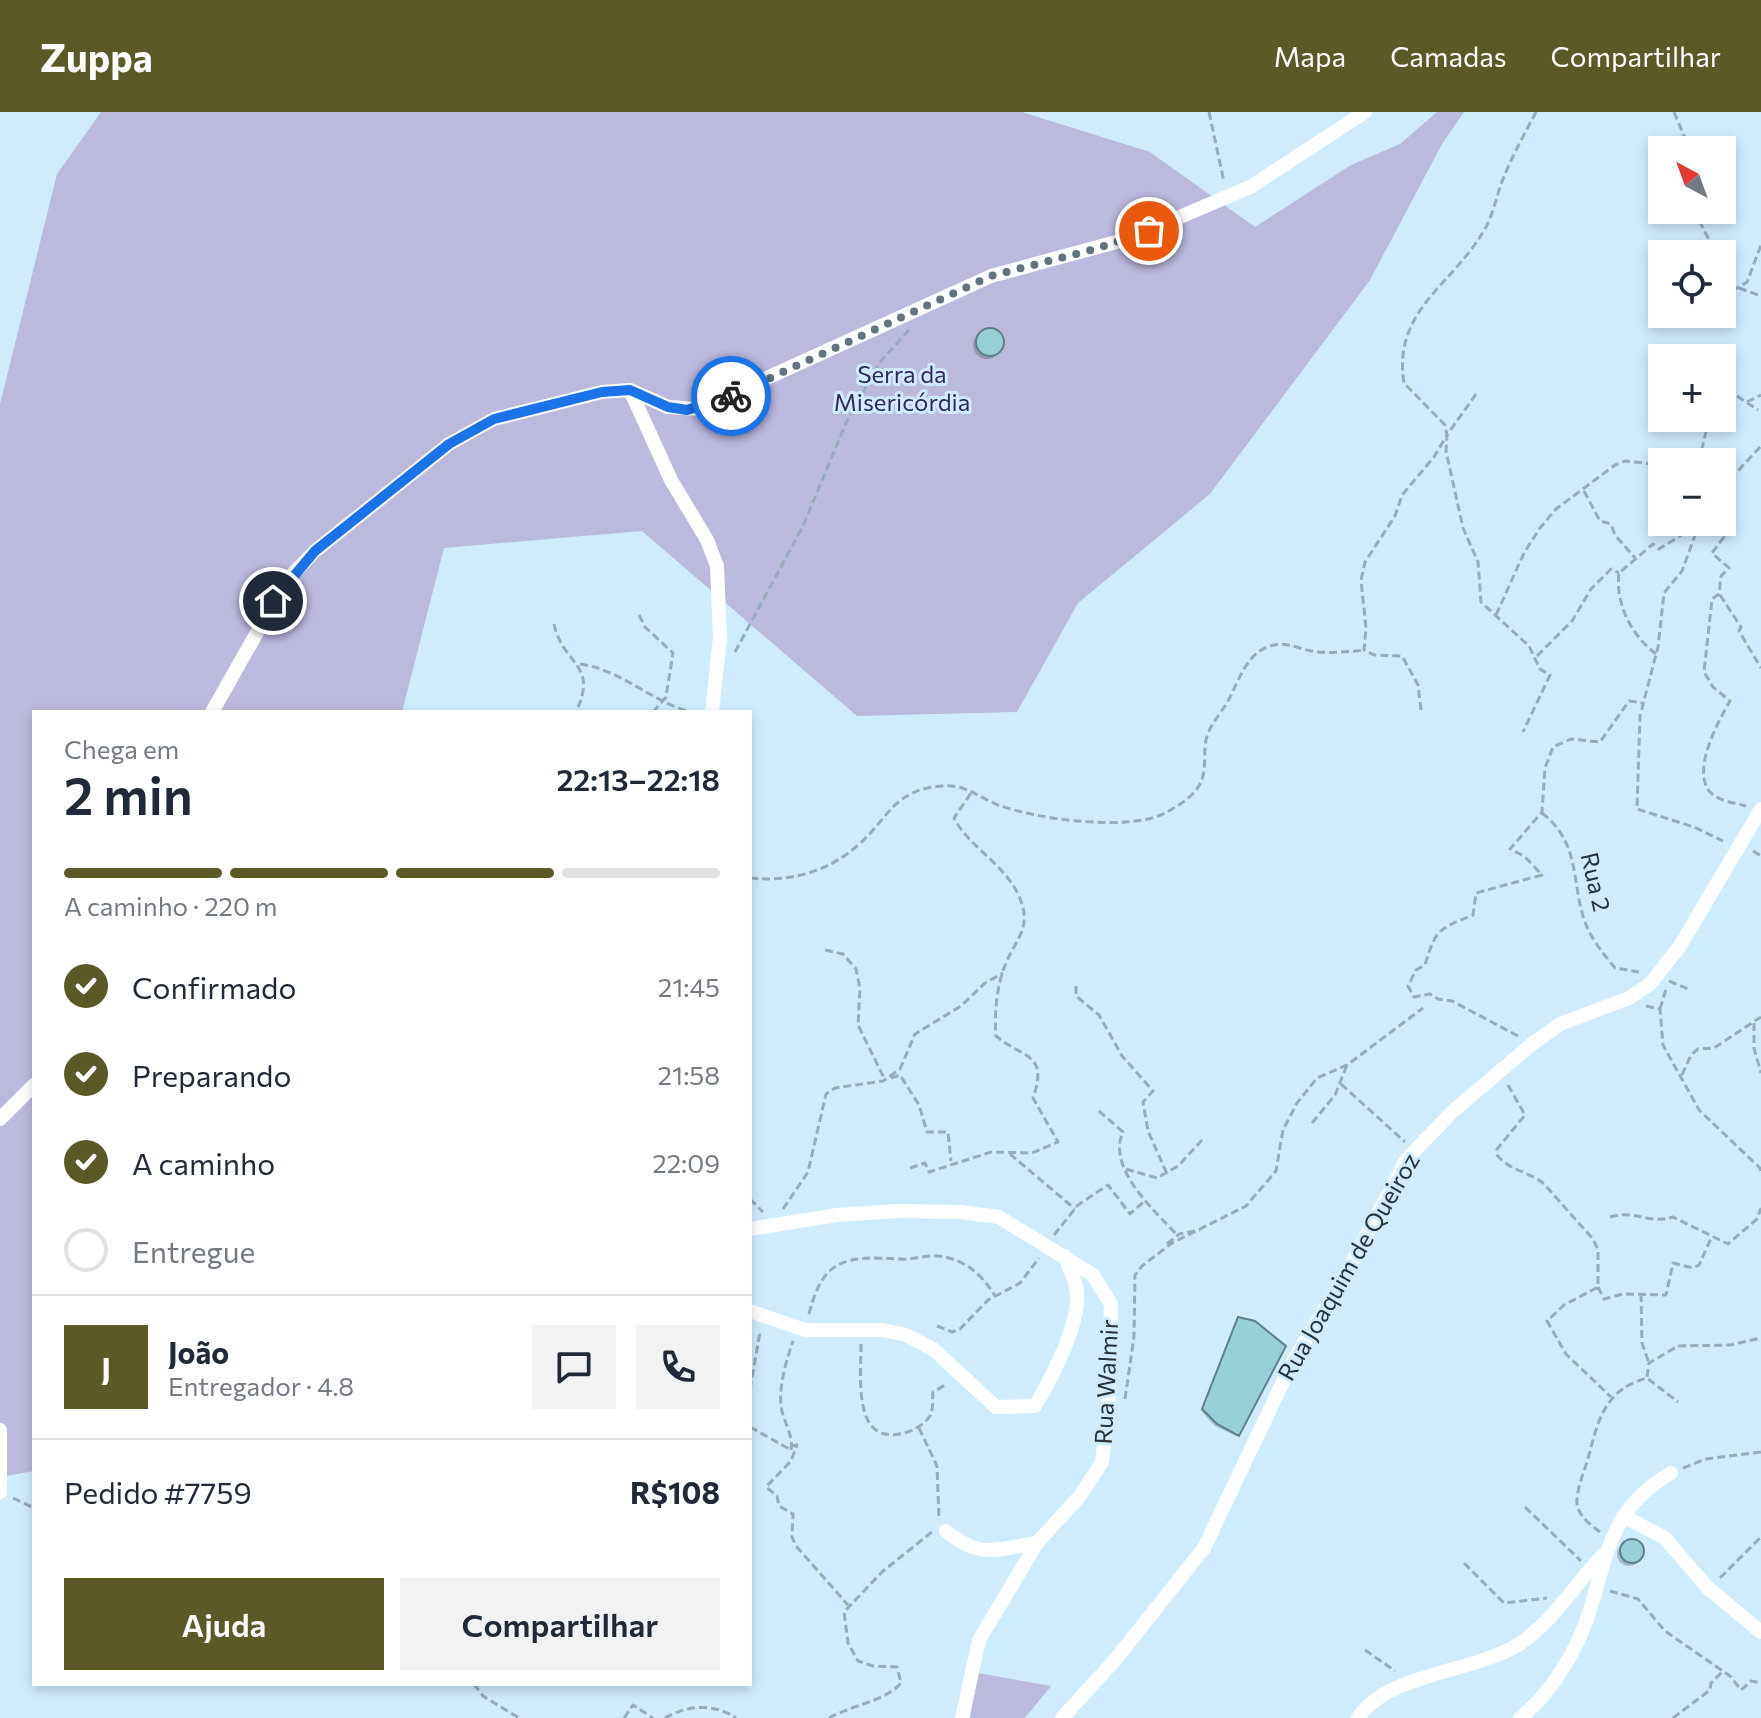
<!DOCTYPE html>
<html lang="pt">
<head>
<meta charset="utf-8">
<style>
  body { margin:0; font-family:Commissioner,sans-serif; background:#f2f2f3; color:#1f2937; height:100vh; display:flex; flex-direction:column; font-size:30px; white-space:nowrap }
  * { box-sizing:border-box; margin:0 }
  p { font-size:26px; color:#747a83 }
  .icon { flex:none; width:44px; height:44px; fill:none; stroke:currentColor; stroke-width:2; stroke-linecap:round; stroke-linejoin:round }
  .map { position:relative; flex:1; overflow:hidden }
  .details { position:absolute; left:32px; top:598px; width:720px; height:976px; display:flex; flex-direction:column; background:#fff; border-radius:0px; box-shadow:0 4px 12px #0003 }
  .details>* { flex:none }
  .needle { width:52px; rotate:319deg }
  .buttons { position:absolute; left:1648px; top:24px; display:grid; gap:16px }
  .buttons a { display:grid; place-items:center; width:88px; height:88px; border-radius:0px; background:#fff; box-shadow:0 4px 12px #0003; font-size:40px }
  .pin { position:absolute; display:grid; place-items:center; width:68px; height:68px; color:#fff; margin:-34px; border:4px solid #fff; border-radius:50%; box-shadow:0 2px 8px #0007 }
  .courier { position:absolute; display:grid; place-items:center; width:80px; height:80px; margin:-40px; border:6px solid #1a73e8; border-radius:50%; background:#fff; color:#222; box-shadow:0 2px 10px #0007 }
  .summary em { font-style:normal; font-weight:600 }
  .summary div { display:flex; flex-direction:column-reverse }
  .summary { display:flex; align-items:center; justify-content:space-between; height:136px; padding:0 32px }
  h1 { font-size:52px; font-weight:600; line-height:60px }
  .bar { display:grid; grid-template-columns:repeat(4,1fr); gap:12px 8px; align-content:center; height:96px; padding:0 32px }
  .bar i { height:10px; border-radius:6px; background:#e0e1e3 }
  .bar .on { background:#5b5925 }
  .bar p { grid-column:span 4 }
  .line { display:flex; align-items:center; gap:20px; padding:0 32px; border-top:2px solid #e0e1e3 }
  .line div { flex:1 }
  .round { display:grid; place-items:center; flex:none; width:84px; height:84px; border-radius:0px; background:#f2f2f3 }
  ol { padding:0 32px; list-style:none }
  li { display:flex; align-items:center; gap:24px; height:88px }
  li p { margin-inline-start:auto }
  li .icon { padding:8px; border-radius:50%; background:#5b5925; color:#fff; stroke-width:4 }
  li:last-child { color:#747a83 }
  li i { width:44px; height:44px; border:4px solid #e0e1e3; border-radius:50% }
  .cta { display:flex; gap:16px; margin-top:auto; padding:16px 32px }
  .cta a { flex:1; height:92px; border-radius:0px; background:#5b5925; color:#fff; font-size:32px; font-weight:600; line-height:92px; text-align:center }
  .cta a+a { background:#f2f2f3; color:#1f2937 }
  header { display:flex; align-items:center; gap:48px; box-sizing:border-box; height:112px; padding:0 40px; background:#5b5925; color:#fff }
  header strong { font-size:38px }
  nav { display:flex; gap:44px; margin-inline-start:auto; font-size:28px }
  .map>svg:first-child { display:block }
  .green { fill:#bcb9df }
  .shadow { fill:#0003 }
  .building { fill:#96cfda; stroke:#5e8087; stroke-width:2 }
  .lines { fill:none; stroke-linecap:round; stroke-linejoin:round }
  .path { stroke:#95acbb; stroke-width:3; stroke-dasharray:8 4; stroke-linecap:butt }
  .street { stroke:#fff; stroke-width:14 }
  .done { stroke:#61737e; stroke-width:8; stroke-dasharray:0 14.4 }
  .route { stroke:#1a73e8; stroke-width:10 }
  .labels { text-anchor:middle; stroke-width:6; stroke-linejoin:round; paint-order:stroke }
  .park-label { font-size:24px; fill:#32285d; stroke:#cfecff }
  .street-label { font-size:24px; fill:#263239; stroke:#cfecff }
</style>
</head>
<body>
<header>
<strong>Zuppa</strong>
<nav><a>Mapa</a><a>Camadas</a><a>Compartilhar</a></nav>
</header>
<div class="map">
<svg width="1761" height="1606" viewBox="0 0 1761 1606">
  <rect width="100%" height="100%" fill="#cfecff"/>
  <path class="green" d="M101,0H1022L1150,40L1255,115L1351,53L1400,32L1437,0H1464L1442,32L1370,168L1210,382L1078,491L1017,600L857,604L642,419L444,436L402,600H34V1359L0,1365V292L57,62Z
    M978,1561L1051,1574L1025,1606H970Z"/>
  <path class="shadow" d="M973 233a14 14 0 1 1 28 0a14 14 0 1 1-28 0Z
    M1236,1209L1238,1323L1236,1324L1215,1314L1201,1299Z
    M1617 1442a12 12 0 1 1 24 0a12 12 0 1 1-24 0Z"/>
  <path class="building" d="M976 230a14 14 0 1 1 28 0a14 14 0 1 1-28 0Z
    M1238,1205L1255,1209L1286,1234L1239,1324L1217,1312L1202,1297Z
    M1620 1439a12 12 0 1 1 24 0a12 12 0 1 1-24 0Z"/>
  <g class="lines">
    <path class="path" d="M1209,0L1224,70
      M1674,0L1690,38
      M1694,98L1716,142
      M1739,176L1761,184
      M1722,185L1747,170L1761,133
      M1476,282L1447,323L1446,339L1463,416L1478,450L1481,490L1529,534L1540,557L1550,563L1523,620
      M1737,284L1758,298
      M1747,290L1761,283
      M1709,307L1701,341L1709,350
      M1722,358L1736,357
      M1722,376L1761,334
      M1584,379L1600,409L1611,412L1615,423L1635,446
      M1700,410L1682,459L1664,481L1658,535L1640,604L1637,697L1694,715L1723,729
      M1705,410L1724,425L1712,441L1729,456L1721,464L1719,482L1712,487L1704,560L1713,575L1730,589C1719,608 1691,658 1710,680C1718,689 1735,691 1746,694
      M1720,483L1741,515L1739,519L1761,556
      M639,503L645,515L673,541L666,585L653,600
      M1496,503L1524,441L1540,416L1556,397L1615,353L1625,349L1662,353
      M554,512C563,554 599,551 576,600
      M735,540L803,414L846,311L880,250L909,218
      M1656,542C1632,524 1615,492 1619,461L1653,432L1659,437L1688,419L1694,421
      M1537,544L1572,509L1591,477L1611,457L1619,461
      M580,552C622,558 650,589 691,600
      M1421,598L1418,573L1402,544L1374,543L1364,538L1366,516L1361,468L1365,450L1395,404L1402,383L1434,345L1447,323L1445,313L1404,271C1392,196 1456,172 1487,113C1494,99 1497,82 1503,67C1512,44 1525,21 1536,0
      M1542,701C1583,733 1570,775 1587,815C1593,829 1605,844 1615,856L1639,860
      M1753,739L1761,744
      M750,766C789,770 826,761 857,734C887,709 893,677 942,674C966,672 978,685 998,693C1036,707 1129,720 1165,701C1178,694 1194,685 1201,670C1207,656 1203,642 1206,628C1210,611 1222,601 1229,587C1240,566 1248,538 1274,533C1289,530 1301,538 1316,540C1332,541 1348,540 1364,538
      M825,838L843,842L856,857L860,877L858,913L884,966
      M1669,869L1691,878
      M1076,874V884L1099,903L1122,944L1153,979L1143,990L1148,1019L1167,1062
      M1646,894L1660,897L1663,933L1699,998L1760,1056L1761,1062
      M1660,897L1666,877
      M1754,911V936L1761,961
      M1518,924L1452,889L1438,887L1430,882L1414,885L1408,874L1416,858L1425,853C1436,816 1439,817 1473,803L1476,781L1542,763L1524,744L1510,737L1542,700L1545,656L1553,635L1571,627L1600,630L1629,589L1643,591
      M1682,963L1691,943L1698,937L1714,936L1761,905
      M891,966L900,963L919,993L927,1020H948L951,1049
      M1341,972L1405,1030
      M1508,973L1525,1003L1497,1037V1043C1511,1060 1529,1059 1544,1072L1593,1127L1598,1138V1175L1564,1193L1547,1209L1566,1242L1611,1285
      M1099,999L1123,1020C1106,1056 1155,1099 1177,1123
      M1312,1011L1335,983L1347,953
      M1010,1042L1075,1097
      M910,1056L925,1051L929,1060L991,1040L1032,1041L1058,1030L1033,986C1049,940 1023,947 996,924C994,901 997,872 1006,851C1018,823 1033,815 1018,782C1003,751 969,735 954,706L973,678
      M1126,1057L1157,1066L1178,1054L1203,1027
      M750,1087L763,1100
      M783,1097L808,1060L826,982L835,976L883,969L900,957L915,922L961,894L985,871L1003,861
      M1610,1105C1635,1097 1648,1113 1673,1105L1728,1132L1757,1107L1761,1096
      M1054,1123L1078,1093L1108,1073L1130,1102L1146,1088
      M1167,1132L1179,1122L1200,1118
      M1598,1175L1604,1187L1623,1182L1666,1183L1673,1151L1693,1156L1699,1153L1712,1124
      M1641,1182L1642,1231L1649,1251
      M809,1202C823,1145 847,1144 900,1147C912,1148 925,1143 937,1144C963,1146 982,1162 995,1184
      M937,1214L952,1220L960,1217L988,1188L1020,1171L1039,1146
      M861,1232C861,1255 857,1292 870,1312C883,1332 919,1321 930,1304C934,1296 932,1288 933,1280L947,1272
      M1647,1265L1649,1251L1678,1234L1730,1233L1761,1226
      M750,1277L760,1220
      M1125,1287L1134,1225L1135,1163L1142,1154L1172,1131L1246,1094L1276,1059L1283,1018L1297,991L1317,966L1347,953L1423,896
      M750,1315L791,1338
      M919,1316L937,1354L939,1408
      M792,1334L797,1333L791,1349L766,1375L777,1384L779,1394L793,1402L792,1425L796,1434L848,1493
      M791,1338C794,1324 783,1309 781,1294C779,1272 786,1250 793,1229
      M1683,1356L1706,1347L1761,1340
      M13,1386L34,1396
      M1525,1395L1581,1449
      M1600,1420C1591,1413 1579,1405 1577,1392C1576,1380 1583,1362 1587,1350C1598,1310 1603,1278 1647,1266L1678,1290
      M1464,1451L1504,1491L1547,1486
      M1720,1466L1761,1425
      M1610,1479L1638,1487L1665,1519L1730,1564L1741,1578L1751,1569L1761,1571
      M1365,1538L1395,1559
      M474,1572L483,1584L519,1606
      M624,1606L633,1593L653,1606
      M665,1606C687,1593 714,1591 736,1606
      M829,1606C852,1593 886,1589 901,1571L897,1555L873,1554L858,1549L848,1531L844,1500L882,1460L933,1419
      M1673,1606L1710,1578L1711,1571L1723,1559"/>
    <path class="street" d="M630,278L671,368L707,428L717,454L720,526L712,600
      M212,600L286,469L315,439L449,332L494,307L602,280L630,278L668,295L699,297L991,164L1131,126L1252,74L1365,0
      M0,1007L34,973
      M750,1117L837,1103L898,1099L960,1100L999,1105L1093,1163L1111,1192L1108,1302L1102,1350L1080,1384L1037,1431L979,1528L962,1606
      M750,1199L805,1218H883L906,1223L933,1237L996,1295L1035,1294C1051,1267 1080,1212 1077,1181C1076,1168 1069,1156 1065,1144
      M0,1318V1380
      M1623,1404L1665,1426L1707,1475L1761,1520
      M946,1419C980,1448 997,1437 1037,1431
      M1062,1606L1115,1548L1204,1436L1291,1253L1353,1149L1406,1048L1452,1000L1532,932L1560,912L1629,886L1650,872L1680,834L1761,697
      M1358,1606C1387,1561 1474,1561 1519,1532C1554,1509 1575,1472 1604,1442
      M1520,1606C1552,1581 1578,1537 1590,1498C1608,1439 1612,1395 1671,1361"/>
  </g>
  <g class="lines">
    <path class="done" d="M731,284L991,164L1095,137L1149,119"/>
    <path class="route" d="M273,489L315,439L449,332L494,307L602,280L630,278L668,295L687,298L731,284"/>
  </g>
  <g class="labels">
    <g class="park-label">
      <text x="902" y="271">Serra da<tspan x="902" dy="28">Misericórdia</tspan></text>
    </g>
    <g class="street-label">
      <text transform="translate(1595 770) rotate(77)" y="8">Rua 2</text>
      <text transform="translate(1349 1155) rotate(-60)" y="8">Rua Joaquim de Queiroz</text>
      <text transform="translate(1107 1270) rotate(-87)" y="8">Rua Walmir</text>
    </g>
  </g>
</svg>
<div class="buttons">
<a><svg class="needle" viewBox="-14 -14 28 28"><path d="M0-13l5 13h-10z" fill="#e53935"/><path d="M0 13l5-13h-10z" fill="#747a83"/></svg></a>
<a><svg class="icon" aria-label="locate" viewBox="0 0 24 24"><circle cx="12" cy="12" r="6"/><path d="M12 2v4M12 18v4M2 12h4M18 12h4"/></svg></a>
<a>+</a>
<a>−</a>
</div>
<div class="pin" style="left:1149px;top:119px;background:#ea580c"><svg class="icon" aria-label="bag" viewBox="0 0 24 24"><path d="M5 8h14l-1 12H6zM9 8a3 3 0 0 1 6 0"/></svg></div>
<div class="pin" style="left:273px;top:489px;background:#1f2937"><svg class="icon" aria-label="home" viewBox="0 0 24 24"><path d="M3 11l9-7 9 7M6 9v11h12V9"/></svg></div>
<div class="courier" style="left:731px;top:284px"><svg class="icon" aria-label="bike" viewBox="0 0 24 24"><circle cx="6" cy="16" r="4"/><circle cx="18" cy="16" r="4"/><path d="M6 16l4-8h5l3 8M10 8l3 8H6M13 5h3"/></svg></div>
<section class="details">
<div class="summary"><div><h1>2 min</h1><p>Chega em</p></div><em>22:13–22:18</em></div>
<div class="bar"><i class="on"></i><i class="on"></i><i class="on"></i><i></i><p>A caminho · 220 m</p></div>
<ol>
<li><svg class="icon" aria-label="check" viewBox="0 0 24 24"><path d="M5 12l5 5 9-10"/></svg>Confirmado<p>21:45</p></li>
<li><svg class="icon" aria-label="check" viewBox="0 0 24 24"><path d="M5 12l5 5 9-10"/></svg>Preparando<p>21:58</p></li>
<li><svg class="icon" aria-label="check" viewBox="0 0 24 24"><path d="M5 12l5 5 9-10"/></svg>A caminho<p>22:09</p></li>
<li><i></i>Entregue</li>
</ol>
<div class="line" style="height:144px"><b class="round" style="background:#5b5925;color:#fff">J</b><div><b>João</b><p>Entregador · 4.8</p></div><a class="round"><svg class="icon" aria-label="chat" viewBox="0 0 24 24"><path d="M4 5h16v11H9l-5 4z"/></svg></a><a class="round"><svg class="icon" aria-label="phone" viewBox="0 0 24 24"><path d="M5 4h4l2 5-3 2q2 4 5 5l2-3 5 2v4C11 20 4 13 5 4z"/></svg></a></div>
<div class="line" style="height:104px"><div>Pedido #7759</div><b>R$108</b></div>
<div class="cta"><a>Ajuda</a><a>Compartilhar</a></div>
</section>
</div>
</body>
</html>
